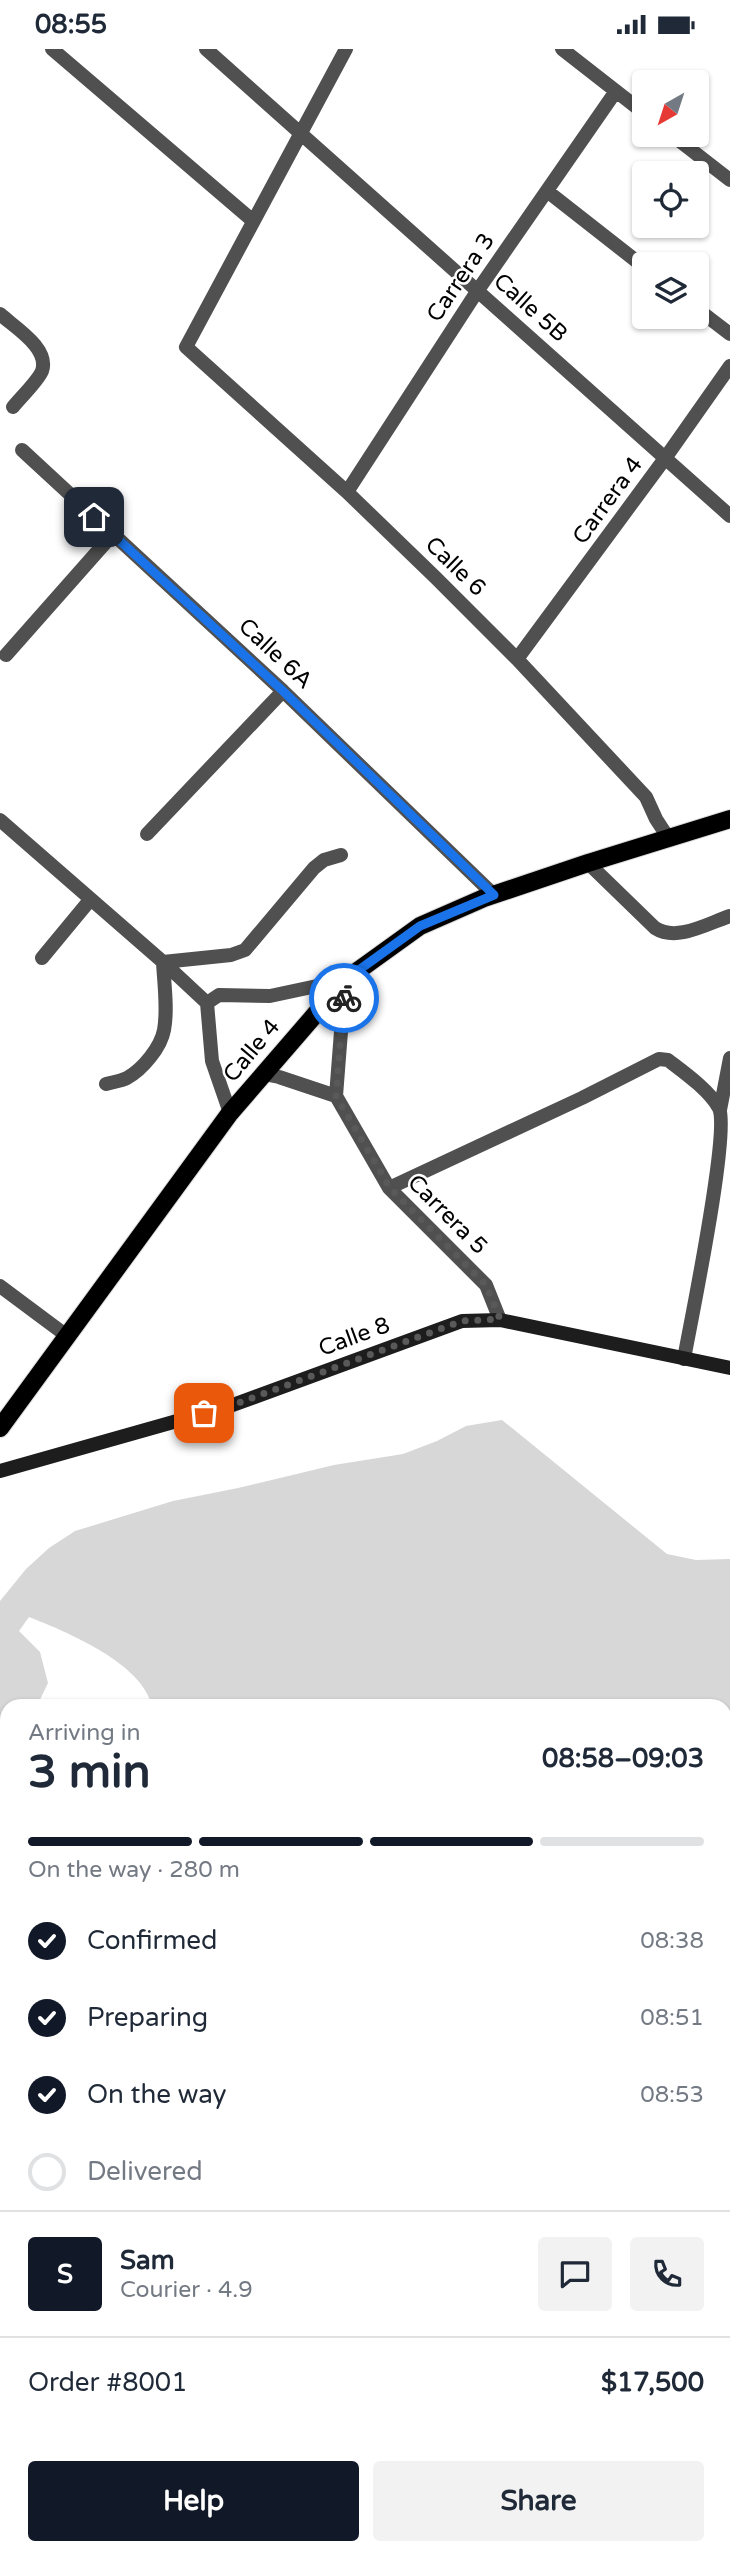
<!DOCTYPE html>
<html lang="en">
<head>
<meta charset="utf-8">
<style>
  body { margin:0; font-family:"Varela Round",sans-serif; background:#f2f2f3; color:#1f2937; height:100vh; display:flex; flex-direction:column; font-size:26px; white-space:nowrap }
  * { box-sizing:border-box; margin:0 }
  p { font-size:23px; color:#747a83 }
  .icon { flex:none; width:38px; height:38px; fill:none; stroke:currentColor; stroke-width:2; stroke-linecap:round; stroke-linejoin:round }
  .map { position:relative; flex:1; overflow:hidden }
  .side { position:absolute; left:0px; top:1650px; width:732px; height:856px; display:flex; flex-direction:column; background:#fff; border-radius:21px 21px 0 0; box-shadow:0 2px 5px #0004 }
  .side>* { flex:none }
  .needle { width:46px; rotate:219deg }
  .controls { position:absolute; left:632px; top:21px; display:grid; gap:14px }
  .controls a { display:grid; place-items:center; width:77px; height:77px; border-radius:7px; background:#fff; box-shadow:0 2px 5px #0004; font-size:35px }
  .pin { position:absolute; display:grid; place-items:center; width:60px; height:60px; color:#fff; margin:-30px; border-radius:14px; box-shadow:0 4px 10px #0006 }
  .courier { position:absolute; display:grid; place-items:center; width:70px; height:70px; margin:-35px; border:5px solid #1a73e8; border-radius:50%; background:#fff; color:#222; box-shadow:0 2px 9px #0007 }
  .head em { font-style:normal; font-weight:800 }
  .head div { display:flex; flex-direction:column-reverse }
  .head { display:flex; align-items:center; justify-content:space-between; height:119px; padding:0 28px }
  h1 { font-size:46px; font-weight:800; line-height:52px }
  .bar { display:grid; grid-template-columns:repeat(4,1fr); gap:10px 7px; align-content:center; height:84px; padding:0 28px }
  .bar i { height:9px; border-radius:5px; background:#e0e1e3 }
  .bar .active { background:#111827 }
  .bar p { grid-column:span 4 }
  .line { display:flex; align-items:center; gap:18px; padding:0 28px; border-top:2px solid #e0e1e3 }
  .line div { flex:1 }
  .round { display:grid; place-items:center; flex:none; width:74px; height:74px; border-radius:7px; background:#f2f2f3 }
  ol { padding:0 28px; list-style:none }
  li { display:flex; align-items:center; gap:21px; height:77px }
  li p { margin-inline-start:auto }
  li .icon { padding:7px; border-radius:50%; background:#111827; color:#fff; stroke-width:4 }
  li:last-child { color:#747a83 }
  li i { width:38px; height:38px; border:4px solid #e0e1e3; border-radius:50% }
  .button { display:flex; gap:14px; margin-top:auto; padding:14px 28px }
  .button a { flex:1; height:80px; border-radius:7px; background:#111827; color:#fff; font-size:28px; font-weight:800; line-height:80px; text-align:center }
  .button a+a { background:#f2f2f3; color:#1f2937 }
  .status { display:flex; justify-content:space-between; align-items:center; height:49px; padding:0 35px; background:#fff; direction:ltr }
  .status svg { height:19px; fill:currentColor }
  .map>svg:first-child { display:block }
  .green { fill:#d7d7d7 }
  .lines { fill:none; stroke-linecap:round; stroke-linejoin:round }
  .primary-casing { stroke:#dbdbdb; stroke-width:20 }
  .street { stroke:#505050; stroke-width:14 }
  .secondary { stroke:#1d1d1d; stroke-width:14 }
  .primary { stroke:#000; stroke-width:18 }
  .done { stroke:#595959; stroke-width:7; stroke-dasharray:0 12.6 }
  .route { stroke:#1a73e8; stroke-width:9 }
  .labels { text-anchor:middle; stroke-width:5; stroke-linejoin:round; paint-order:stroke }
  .street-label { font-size:23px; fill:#000; stroke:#fff }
</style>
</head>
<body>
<div class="status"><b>08:55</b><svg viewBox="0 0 49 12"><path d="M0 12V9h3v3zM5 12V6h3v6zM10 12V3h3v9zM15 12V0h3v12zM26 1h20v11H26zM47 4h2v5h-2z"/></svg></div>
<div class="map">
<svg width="730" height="2505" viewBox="0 0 730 2505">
  <rect width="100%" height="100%" fill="#fff"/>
  <path class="green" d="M502,1371L667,1505L696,1511L730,1510V2031L724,2024V1657H152C142,1614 67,1583 29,1568L19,1582L40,1603L48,1634L37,1657H7V1680H0V1552L26,1520L49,1499L75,1482L173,1452L238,1439L334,1416L403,1405L437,1392L466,1377Z
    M0,1968L7,1970V2499H724L725,2175L730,2176V2505H0Z"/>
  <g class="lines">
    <defs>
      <path id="primary" d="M0,1379L230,1064L345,931L420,877L484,849L588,814L730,770"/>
    </defs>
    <use href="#primary" class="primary-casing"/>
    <path class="street" d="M52,0L253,172
      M206,0L730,467
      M346,0L186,298L347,443L435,528L517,610L646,748L656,770L669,790
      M562,0L644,64
      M672,86L730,131
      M547,142L644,218
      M696,259L730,285
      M0,265C14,278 50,299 42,322C38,332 20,349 13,358
      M22,401L283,642L494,846
      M347,443L478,241L616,42
      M6,606L113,485
      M517,610L666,408L730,317
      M0,771L163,913L207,954L212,1012L230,1064
      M147,785L283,642
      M588,814L655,879C677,893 706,875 730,867
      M42,909L90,851
      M207,954L219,946L270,947L345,931L336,1047L389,1139L486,1236L500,1271
      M264,1025L279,1028L336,1047
      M106,1035C113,1033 121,1032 127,1029C143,1020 161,998 164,981C168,960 164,934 163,913L231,906L245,901L314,819L324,811L341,806
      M720,1061L730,1009
      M389,1139L582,1049L659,1010L668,1011C685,1024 709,1041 719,1059C730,1084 691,1271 684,1310
      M0,1237L67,1287
      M724,2132L730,2136"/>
    <path class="secondary" d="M0,1422L230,1357L462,1272L500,1271L730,1319"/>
    <use href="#primary" class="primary"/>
  </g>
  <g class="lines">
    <path class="done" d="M204,1364L230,1357L462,1272L500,1270L486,1236L390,1139L336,1047L344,949"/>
    <path class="route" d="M94,468L283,642L494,846L420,877L345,931L344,949"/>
  </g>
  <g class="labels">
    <g class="street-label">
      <text transform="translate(460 228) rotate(-56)" y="8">Carrera 3</text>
      <text transform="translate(531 258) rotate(42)" y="8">Calle 5B</text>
      <text transform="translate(607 451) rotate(-54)" y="8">Carrera 4</text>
      <text transform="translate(456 517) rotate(44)" y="8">Calle 6</text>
      <text transform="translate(276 604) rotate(43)" y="8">Calle 6A</text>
      <text transform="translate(251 1001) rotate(-50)" y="8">Calle 4</text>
      <text transform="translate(448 1165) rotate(45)" y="8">Carrera 5</text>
      <text transform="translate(354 1287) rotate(-20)" y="8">Calle 8</text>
    </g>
  </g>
</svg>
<div class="controls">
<a><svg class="needle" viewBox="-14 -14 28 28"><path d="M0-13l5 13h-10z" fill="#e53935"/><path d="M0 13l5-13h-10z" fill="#747a83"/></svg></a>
<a><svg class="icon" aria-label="locate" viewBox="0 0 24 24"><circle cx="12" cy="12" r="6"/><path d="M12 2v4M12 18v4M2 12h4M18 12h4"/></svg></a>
<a><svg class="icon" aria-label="layers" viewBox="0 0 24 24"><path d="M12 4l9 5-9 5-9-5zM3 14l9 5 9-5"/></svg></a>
</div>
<div class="pin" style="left:204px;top:1364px;background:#ea580c"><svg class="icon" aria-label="bag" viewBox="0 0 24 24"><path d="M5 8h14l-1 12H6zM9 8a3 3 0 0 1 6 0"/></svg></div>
<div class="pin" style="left:94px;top:468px;background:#1f2937"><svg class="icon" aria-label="home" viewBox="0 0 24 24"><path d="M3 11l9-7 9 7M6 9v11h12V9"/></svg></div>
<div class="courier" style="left:344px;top:949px"><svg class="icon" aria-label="bike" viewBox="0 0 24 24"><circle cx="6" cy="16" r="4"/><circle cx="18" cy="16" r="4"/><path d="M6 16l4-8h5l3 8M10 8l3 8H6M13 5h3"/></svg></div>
<section class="side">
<div class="head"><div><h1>3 min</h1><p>Arriving in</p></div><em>08:58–09:03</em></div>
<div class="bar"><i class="active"></i><i class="active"></i><i class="active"></i><i></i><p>On the way · 280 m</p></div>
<ol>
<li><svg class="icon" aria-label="check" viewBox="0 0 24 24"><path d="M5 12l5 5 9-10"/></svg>Confirmed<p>08:38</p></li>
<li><svg class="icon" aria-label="check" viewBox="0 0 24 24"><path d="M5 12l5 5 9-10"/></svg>Preparing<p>08:51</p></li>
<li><svg class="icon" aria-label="check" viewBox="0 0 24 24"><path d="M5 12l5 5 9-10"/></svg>On the way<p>08:53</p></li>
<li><i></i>Delivered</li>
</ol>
<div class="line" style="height:126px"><b class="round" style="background:#111827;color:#fff">S</b><div><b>Sam</b><p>Courier · 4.9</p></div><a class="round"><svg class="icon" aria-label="chat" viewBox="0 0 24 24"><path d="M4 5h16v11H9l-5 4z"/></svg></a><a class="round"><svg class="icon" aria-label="phone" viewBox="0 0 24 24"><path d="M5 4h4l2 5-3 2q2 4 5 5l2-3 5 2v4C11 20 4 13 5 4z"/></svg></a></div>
<div class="line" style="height:91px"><div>Order #8001</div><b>$17,500</b></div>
<div class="button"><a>Help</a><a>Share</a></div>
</section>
</div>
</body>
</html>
